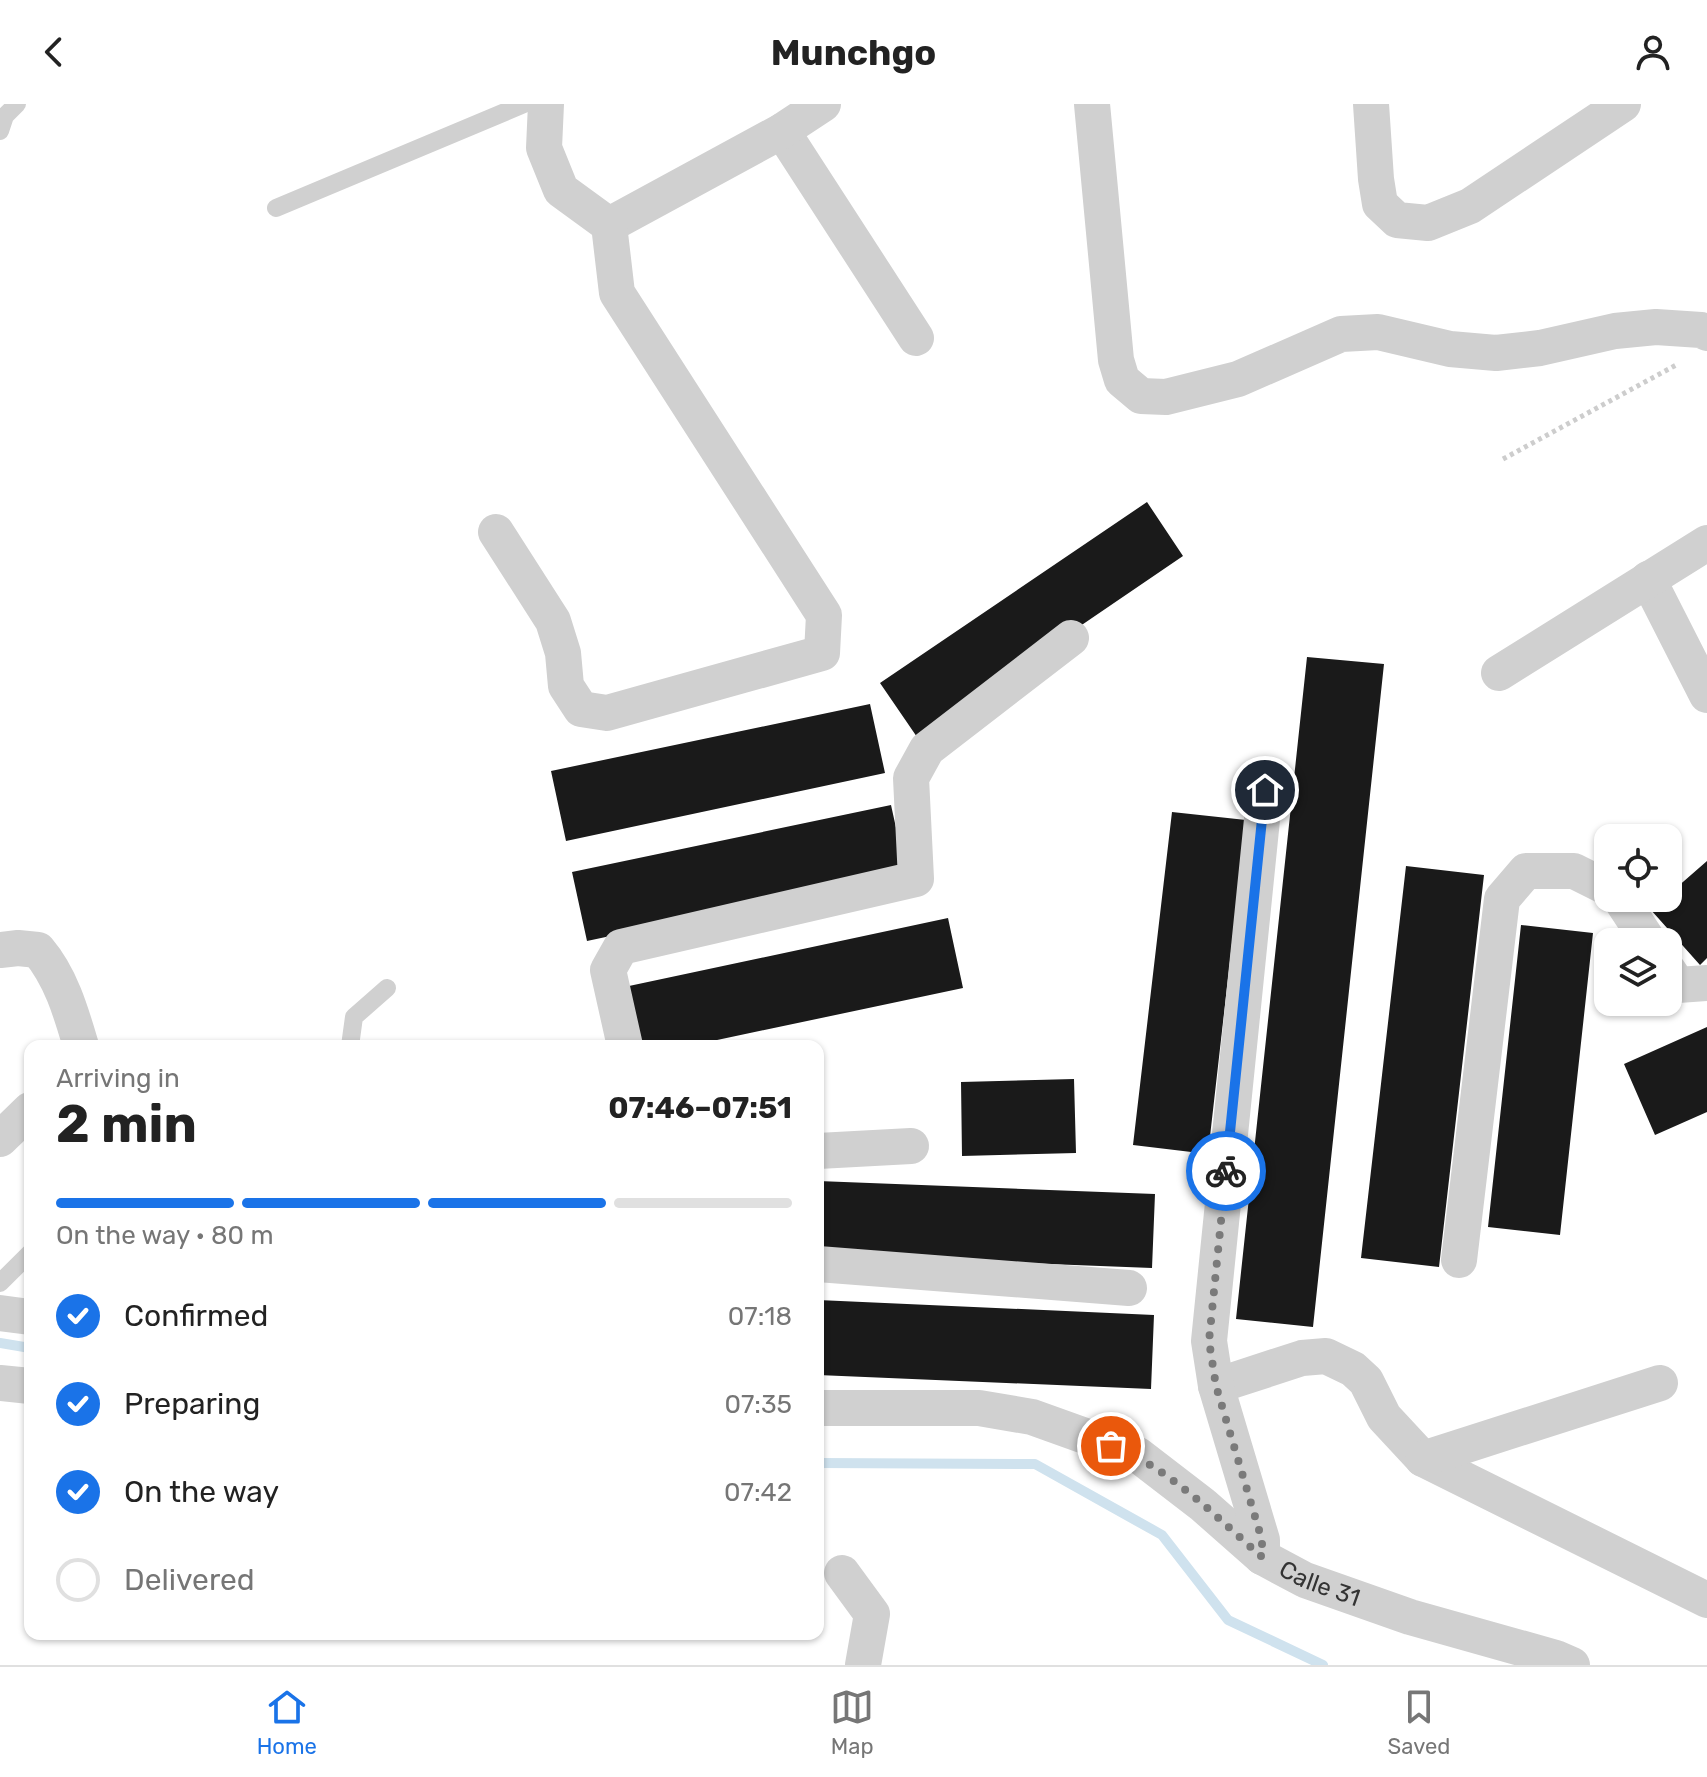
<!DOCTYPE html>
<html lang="en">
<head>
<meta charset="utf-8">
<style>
  body { margin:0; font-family:Rubik,sans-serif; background:#f2f2f2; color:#222; height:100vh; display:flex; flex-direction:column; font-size:30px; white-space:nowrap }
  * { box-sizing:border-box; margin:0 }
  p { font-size:26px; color:#767676 }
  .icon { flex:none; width:44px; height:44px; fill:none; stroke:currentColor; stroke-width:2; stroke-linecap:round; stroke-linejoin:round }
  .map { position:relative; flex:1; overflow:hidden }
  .drawer { position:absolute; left:24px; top:936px; width:800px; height:600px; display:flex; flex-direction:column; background:#fff; border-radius:16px; box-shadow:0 2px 6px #0004 }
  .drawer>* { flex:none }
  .controls { position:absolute; left:1594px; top:720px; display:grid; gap:16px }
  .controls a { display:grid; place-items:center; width:88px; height:88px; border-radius:16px; background:#fff; box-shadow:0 2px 6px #0004; font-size:40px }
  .pin { position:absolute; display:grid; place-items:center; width:68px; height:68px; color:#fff; margin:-34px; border:4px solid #fff; border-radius:50%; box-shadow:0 2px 8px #0007 }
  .courier { position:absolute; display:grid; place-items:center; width:80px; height:80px; margin:-40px; border:6px solid #1a73e8; border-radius:50%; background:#fff; color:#222; box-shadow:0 2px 10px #0007 }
  .overview em { font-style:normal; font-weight:700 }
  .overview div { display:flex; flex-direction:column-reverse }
  .overview { display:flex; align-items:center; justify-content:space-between; height:136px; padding:0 32px }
  h1 { font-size:52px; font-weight:700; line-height:60px }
  .bar { display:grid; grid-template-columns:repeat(4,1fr); gap:12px 8px; align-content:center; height:96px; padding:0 32px }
  .bar i { height:10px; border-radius:6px; background:#e0e0e0 }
  .bar .on { background:#1a73e8 }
  .bar p { grid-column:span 4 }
  ol { padding:0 32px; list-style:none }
  li { display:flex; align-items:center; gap:24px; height:88px }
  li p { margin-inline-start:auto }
  li .icon { padding:8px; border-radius:50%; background:#1a73e8; color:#fff; stroke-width:4 }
  li:last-child { color:#767676 }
  li i { width:44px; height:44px; border:4px solid #e0e0e0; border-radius:50% }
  header { display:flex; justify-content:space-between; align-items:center; height:104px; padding:0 32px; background:#fff; font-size:36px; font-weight:700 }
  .menu { display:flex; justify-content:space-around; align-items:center; height:112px; border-top:2px solid #e0e0e0; background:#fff; font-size:22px; color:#767676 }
  .menu a { display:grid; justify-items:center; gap:4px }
  .menu .on { color:#1a73e8 }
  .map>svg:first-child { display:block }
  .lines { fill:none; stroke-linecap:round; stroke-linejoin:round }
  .stream { stroke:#cfe2ee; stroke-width:10 }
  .building { fill:#1a1a1a }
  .path { stroke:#cdcdcd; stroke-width:5; stroke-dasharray:4 4; stroke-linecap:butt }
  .service { stroke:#d0d0d0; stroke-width:18 }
  .minor { stroke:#d0d0d0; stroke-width:36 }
  .done { stroke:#7a7a7a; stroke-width:8; stroke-dasharray:0 14.4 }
  .route { stroke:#1a73e8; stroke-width:10 }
  .labels { text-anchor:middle; stroke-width:8; stroke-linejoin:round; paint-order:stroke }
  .street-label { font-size:24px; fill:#333; stroke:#fff }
</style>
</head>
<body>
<header><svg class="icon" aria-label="back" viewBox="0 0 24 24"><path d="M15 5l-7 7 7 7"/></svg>Munchgo<svg class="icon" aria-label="person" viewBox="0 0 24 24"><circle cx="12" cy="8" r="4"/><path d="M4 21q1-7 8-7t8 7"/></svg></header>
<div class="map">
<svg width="1707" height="1561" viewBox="0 0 1707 1561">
  <rect width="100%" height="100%" fill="#fff"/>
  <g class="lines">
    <path class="stream" d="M0,1239L30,1244
      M818,1359L1035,1360L1162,1431L1228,1516L1323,1561"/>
  </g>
  <path class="building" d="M1147,398L1183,452L917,633L880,579Z
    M1307,553L1384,560L1313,1223L1236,1215Z
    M870,600L885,669L566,737L551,667Z
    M891,701L906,769L587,837L572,768Z
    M1172,708L1246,716L1208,1050L1133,1041Z
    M1707,757V854L1700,861L1651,806L1664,794H1668V791Z
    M1406,762L1484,771L1439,1163L1361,1154Z
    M948,814L963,884L689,942H642L629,882Z
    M1521,821L1593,829L1560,1131L1488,1123Z
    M1707,923V1008L1655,1031L1624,960Z
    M1074,975L1076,1049L962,1052L961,978Z
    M818,1077L1155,1090L1152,1164L818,1151Z
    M818,1196L1154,1211L1151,1285L818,1271Z"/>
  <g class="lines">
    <path class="path" d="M1503,355L1678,260"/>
    <path class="service" d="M0,27L5,12L17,0
      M276,104L524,0
      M350,942L354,913L387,884
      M0,1179L30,1149"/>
    <g class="minor">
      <path d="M1092,0L1116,256L1122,276L1141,292L1166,293L1238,275L1341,230L1378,228L1450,245L1496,249L1540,244L1615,227L1656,223L1701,226L1707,229"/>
      <path d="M1371,0L1376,75L1380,100L1397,116L1428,119L1470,102L1623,0"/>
      <path d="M782,27L916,234"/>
      <path d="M609,121L782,27L823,0"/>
      <path d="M496,428L553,517L563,549L566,582L581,605L607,609L822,549L824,511L617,189L609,121L561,86L544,44L546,0"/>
      <path d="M1648,475L1707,591"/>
      <path d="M1499,569L1707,439"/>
      <path d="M1620,794L1649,838"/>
      <path d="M0,846L18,844L38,846C61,873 71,908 81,942"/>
      <path d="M1668,866L1678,881L1707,879"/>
      <path d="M625,942L608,866L621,843L916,775L911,674L927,645L1071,534"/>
      <path d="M0,1035L30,1006"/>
      <path d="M818,1047L911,1042"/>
      <path d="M1459,1156L1502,795L1526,767H1574L1608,784"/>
      <path d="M818,1160L1129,1184"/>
      <path d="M0,1209L30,1213"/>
      <path d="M0,1279L30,1282"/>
      <path d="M1216,1282L1302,1254L1326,1252L1353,1265L1366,1277L1384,1313L1423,1355L1707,1496"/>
      <path id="s1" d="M818,1304H979L1032,1313L1138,1351L1203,1401L1262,1453L1305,1476L1410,1513L1556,1554L1572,1561"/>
      <path d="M1423,1355L1660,1279"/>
      <path d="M1262,1453V1436L1216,1282L1209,1237L1265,686"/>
      <path d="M842,1469L872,1510L863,1561"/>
    </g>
  </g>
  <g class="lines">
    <path class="done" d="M1111,1342C1169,1363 1216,1413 1262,1453V1436L1216,1282L1209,1237L1226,1067"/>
    <path class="route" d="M1226,1067L1265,686"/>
  </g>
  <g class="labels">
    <g class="street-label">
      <text dy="8" stroke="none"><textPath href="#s1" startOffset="552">Calle 31</textPath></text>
    </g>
  </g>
</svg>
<div class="controls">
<a><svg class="icon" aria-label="locate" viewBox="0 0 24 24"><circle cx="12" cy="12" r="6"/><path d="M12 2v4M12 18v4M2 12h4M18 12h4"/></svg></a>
<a><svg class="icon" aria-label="layers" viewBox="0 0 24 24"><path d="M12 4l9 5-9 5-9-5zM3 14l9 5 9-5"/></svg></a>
</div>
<div class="pin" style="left:1111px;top:1342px;background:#ea580c"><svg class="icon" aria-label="bag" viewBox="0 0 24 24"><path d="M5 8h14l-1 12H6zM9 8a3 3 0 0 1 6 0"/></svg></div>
<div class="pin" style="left:1265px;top:686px;background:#1f2937"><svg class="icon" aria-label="home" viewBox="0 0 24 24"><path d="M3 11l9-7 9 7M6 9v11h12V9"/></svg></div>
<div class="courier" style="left:1226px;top:1067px"><svg class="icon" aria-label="bike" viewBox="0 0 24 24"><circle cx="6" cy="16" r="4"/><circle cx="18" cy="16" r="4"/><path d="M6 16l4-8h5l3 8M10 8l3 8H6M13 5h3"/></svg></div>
<section class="drawer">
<div class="overview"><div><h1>2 min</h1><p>Arriving in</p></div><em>07:46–07:51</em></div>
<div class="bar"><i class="on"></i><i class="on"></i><i class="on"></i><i></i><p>On the way · 80 m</p></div>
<ol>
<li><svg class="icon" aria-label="check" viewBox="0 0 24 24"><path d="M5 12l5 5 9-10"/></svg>Confirmed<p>07:18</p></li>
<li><svg class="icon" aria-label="check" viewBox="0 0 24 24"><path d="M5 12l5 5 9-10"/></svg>Preparing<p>07:35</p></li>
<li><svg class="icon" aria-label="check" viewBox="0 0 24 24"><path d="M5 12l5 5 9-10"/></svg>On the way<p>07:42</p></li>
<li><i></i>Delivered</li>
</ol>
</section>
</div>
<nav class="menu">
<a class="on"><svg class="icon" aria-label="home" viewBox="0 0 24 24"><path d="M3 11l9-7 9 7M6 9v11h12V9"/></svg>Home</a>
<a><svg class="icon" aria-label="map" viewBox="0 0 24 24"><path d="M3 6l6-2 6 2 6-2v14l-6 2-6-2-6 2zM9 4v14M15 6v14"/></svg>Map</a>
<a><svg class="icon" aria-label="saved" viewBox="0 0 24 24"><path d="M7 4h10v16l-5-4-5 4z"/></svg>Saved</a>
</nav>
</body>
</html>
